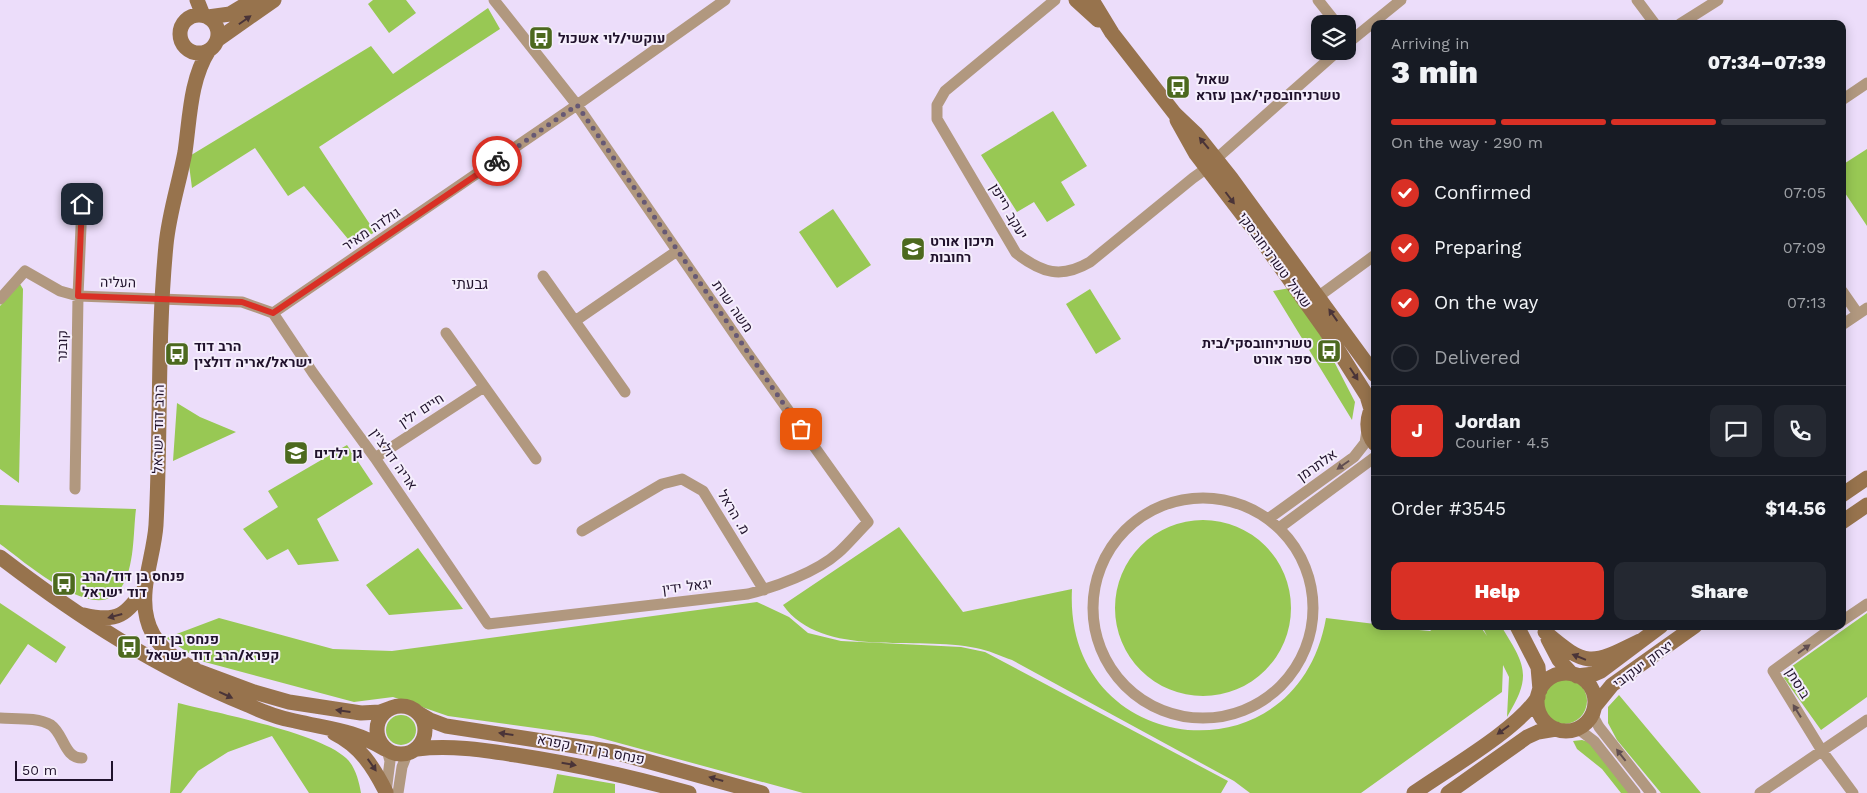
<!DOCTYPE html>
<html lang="en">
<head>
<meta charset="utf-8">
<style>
  body { margin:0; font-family:"Work Sans",Heebo,sans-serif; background:#242831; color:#f1f3f6; height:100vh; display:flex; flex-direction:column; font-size:19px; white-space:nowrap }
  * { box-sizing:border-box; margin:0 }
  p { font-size:16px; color:#9ea1a6 }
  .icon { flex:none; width:28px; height:28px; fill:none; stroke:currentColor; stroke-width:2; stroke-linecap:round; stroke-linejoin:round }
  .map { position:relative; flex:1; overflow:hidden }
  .details { position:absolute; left:1371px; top:20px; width:475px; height:610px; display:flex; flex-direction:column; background:#171b24; border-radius:10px; box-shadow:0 2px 12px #0003 }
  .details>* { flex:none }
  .tools { position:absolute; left:1311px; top:15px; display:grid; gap:10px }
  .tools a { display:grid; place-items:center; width:45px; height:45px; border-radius:10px; background:#171b24; box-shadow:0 2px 12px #0003; font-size:25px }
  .scale { position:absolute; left:15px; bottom:12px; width:98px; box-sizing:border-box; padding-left:5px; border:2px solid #20122c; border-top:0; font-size:14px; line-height:18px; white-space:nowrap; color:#20122c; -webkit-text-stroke:4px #f5eefc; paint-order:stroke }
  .pin { position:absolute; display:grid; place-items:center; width:42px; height:42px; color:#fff; margin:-21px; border-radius:10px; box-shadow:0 2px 8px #0006 }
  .courier { position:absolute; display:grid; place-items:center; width:50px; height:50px; margin:-25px; border:4px solid #d93025; border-radius:50%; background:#fff; color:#222; box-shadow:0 1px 6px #0007 }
  .headline em { font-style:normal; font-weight:800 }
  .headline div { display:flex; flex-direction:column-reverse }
  .headline { display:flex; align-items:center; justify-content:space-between; height:85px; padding:0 20px }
  h1 { font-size:32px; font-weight:800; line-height:38px }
  .bar { display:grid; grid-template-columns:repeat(4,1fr); gap:8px 5px; align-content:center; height:60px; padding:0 20px }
  .bar i { height:6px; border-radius:4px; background:#363941 }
  .bar .selected { background:#d93025 }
  .bar p { grid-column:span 4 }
  .line { display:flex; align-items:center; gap:12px; padding:0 20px; border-top:1px solid #363941 }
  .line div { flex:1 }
  .round { display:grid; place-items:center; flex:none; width:52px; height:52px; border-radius:10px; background:#242831 }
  ol { padding:0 20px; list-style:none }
  li { display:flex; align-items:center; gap:15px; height:55px }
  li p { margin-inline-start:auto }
  li .icon { padding:5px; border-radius:50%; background:#d93025; color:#fff; stroke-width:4 }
  li:last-child { color:#9ea1a6 }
  li i { width:28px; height:28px; border:2px solid #363941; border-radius:50% }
  .primary-button { display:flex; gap:10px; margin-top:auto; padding:10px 20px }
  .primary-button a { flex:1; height:58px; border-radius:10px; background:#d93025; color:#fff; font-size:20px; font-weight:800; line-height:58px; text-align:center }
  .primary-button a+a { background:#242831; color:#f1f3f6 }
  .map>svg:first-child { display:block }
  .green { fill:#98c854 }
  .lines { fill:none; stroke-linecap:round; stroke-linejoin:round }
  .street { stroke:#b1987f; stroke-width:11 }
  .secondary { stroke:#97734d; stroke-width:15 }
  .oneway { fill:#4a3438 }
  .oneway2 { fill:#614e51 }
  .done { stroke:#675974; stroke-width:5; stroke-dasharray:0 9 }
  .route { stroke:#d93025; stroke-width:6 }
  .labels { text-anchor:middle; stroke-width:4; stroke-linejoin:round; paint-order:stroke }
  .poi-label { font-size:14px; font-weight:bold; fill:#20122c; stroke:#f5eefc; text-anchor:start }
  .street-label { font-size:14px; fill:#20122c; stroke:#f5eefc }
  .neighbourhood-label { font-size:15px; fill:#20122c; stroke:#f5eefc }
</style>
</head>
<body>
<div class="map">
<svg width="1867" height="793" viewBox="0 0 1867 793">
  <rect width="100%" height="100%" fill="#ecddfa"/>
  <path class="green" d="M373,0H406L416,13L389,33L368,4Z
    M488,8L500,29L319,147L375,232L353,245L304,186L288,196L255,148L192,188L188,157L371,46L393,74Z
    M1053,111L1087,166L1061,182L1075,205L1047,222L1034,202L1017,212L981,155Z
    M1867,149V226L1843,190L1842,165Z
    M833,209L871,265L837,288L799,232Z
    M20,284L23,289L19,483L0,469V306Z
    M1290,288L1308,311L1355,402L1352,420L1273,291Z
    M1090,289L1121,339L1096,354L1066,304Z
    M177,403L200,417L236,432L173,461Z
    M347,445L373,484L317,519L339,561L298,565L288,549L267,560L243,529L278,507L268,491Z
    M0,505L136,509C133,533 135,567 121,588C97,627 24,561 0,544Z
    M1115 608a88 88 0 1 1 176 0a88 88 0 1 1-176 0Z
    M899,527L963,612L1072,589C1063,758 1297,785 1326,618L1375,624V626L1430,631L1437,626H1480L1487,636L1482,626H1501C1526,666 1532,676 1507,717L1509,677L1503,665L1502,692L1361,793H1250L1234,781L1012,660C1000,656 988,650 976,648C918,635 822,660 783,605Z
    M418,548L463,609L389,615L366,585Z
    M757,602L789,617L808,633L841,641L961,647L985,652L1228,781L1221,793H803L593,736L448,716L393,697L354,702L201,661L166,638L219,618L333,649L392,651Z
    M0,603L66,647L56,663L28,644L0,685Z
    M1867,613V697L1821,730L1781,674Z
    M1541 701a23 23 0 1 1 46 0a23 23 0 1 1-46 0Z
    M1619,695L1701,793H1661L1617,740L1608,723V707Z
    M178,703C217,713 320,733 346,758C355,766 359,781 361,793H309L272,736L228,752L198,771L181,793H170Z
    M386 730a15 15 0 1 1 30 0a15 15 0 1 1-30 0Z
    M1582,740L1592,743L1632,793H1621L1602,769L1577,749L1573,741Z
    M557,774L615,784V793H553Z"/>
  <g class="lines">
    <path class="street" d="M1055,0L945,91L937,105V119L1016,253C1042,273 1061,279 1090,262L1193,178L1207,168L1214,169
      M1318,0L1337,24
      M1637,0L1655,24
      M1680,24L1718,0
      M1348,43L1401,0
      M1842,100L1867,83
      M1216,159L1338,51
      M543,276L625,392
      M1842,291L1858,314
      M1319,296L1375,255
      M0,299L25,271L60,291L78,296L242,302L273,313
      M273,313L313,373L375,458L488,624L748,594C775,587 817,572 838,553C848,544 858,532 868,522L746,351L577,105L494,0
      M273,313L577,105L725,0
      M575,321L677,251
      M1842,325L1867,308
      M446,333L536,459
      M375,458L484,387
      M75,489L78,296L82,204
      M1093 608a110 110 0 1 1 220 0a110 110 0 1 1-220 0Z
      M1268,519L1354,457L1365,443L1367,430
      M1279,528L1375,457
      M582,531L662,484L682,479L703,491L764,590
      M1842,621L1867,604
      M1835,626L1773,671L1822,751L1853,793
      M1592,714L1599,727L1651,793
      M0,718C15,719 38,717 51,725C64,734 64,758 82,758
      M1577,728L1594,741L1635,793
      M386,792L390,761L387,750
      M398,793L402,767L407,754
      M1760,793L1867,720"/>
    <path class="secondary" d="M197,0L203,15
      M1076,0L1098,20
      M1092,0L1112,33L1175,114L1196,134L1231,178L1375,375
      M180 34a19 19 0 1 1 38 0a19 19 0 1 1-38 0Z
      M208,17L230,14L253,0
      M217,40L274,0
      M1177,120L1196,154L1255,231L1326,331L1367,396L1371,409
      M1375,403C1366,416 1365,432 1375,444
      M1842,495L1867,478
      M1842,522L1867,505
      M0,557C77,616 158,669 248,705C263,712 279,718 295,721C329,729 354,730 385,749
      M84,615C118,623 126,615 145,588
      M1517,626L1538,667L1540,690
      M1545,632C1587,668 1591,665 1640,641
      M1548,639L1559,660L1572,674
      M187,667L254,692L289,702L361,713L380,712L391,708
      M195,669C173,659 153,644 147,619C139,589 154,556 156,525C161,432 157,338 166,245C169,213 179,184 185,152C190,117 190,80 209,50
      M1537 702a29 29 0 1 1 58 0a29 29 0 1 1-58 0Z
      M1577,676L1594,674L1601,671L1661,626
      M377 730a24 24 0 1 1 48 0a24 24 0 1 1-48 0Z
      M1595,706L1612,685L1695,626
      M418,713L430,720L446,726L614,752L762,793
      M334,733C360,746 373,766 386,792
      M417,749C451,745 483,750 516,755C575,764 632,777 689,793
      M1414,793C1448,769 1517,730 1538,697
      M1448,793L1527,737L1538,732L1556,729"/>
  </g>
  <defs><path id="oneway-solid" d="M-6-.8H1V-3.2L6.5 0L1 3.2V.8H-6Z" transform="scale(1.25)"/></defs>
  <g class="oneway">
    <use href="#oneway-solid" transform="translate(245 20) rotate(-35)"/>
    <use href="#oneway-solid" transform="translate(1204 143) rotate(-130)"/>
    <use href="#oneway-solid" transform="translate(1230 198) rotate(53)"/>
    <use href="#oneway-solid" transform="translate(1333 315) rotate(-125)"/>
    <use href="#oneway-solid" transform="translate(1354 374) rotate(57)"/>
    <use href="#oneway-solid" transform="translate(115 616) rotate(165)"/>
    <use href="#oneway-solid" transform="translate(1579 657) rotate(-158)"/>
    <use href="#oneway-solid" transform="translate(226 695) rotate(25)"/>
    <use href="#oneway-solid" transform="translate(343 711) rotate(-172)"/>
    <use href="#oneway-solid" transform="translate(1503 730) rotate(144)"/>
    <use href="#oneway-solid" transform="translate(506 734) rotate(-172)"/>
    <use href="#oneway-solid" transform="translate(569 764) rotate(10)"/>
    <use href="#oneway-solid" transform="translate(372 765) rotate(55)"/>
    <use href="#oneway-solid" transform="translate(716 779) rotate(-164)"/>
  </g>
  <g class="oneway2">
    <use href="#oneway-solid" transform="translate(1343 465) rotate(145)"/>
    <use href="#oneway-solid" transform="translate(1804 649) rotate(-36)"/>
    <use href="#oneway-solid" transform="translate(1797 711) rotate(-122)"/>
    <use href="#oneway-solid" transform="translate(1621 755) rotate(-128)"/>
  </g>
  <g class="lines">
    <path class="done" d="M497,161L577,105L801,429"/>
    <path class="route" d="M82,204L78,296L242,302L273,313L497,161"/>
  </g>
  <defs>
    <symbol id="bus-square" viewBox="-11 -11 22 22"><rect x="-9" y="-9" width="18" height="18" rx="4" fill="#4c691e" stroke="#f5eefc"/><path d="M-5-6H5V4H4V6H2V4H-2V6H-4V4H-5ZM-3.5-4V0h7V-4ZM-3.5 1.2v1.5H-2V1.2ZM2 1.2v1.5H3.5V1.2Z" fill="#fff"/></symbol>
    <symbol id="school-square" viewBox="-11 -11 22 22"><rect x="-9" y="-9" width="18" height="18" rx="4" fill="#4c691e" stroke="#f5eefc"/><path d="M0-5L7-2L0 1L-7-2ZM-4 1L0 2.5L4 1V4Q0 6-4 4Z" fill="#fff"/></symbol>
  </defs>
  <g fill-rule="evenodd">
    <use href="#bus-square" x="527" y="24" width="28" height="28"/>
    <use href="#bus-square" x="1164" y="73" width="28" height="28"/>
    <use href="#school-square" x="899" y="235" width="28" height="28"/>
    <use href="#bus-square" x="1315" y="337" width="28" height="28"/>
    <use href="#bus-square" x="163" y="340" width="28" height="28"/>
    <use href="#school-square" x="282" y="439" width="28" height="28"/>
    <use href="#bus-square" x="50" y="570" width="28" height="28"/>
    <use href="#bus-square" x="115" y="633" width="28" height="28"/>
  </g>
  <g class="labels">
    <g class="poi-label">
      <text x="558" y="43">עוקשי/לוי אשכול</text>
      <text x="1196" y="84">שאול<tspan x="1196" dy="16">טשרניחובסקי/אבן עזרא</tspan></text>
      <text x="930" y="246">תיכון אורט<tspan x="930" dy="16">רחובות</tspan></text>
      <text x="1312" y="348" text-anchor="end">טשרניחובסקי/בית<tspan x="1312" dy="16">ספר אורט</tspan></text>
      <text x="194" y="351">הרב דוד<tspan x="194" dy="16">ישראל/אריה דולצין</tspan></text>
      <text x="314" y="458">גן ילדים</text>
      <text x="82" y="581">פנחס בן דוד/הרב<tspan x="82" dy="16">דוד ישראל</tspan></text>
      <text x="146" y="644">פנחס בן דוד<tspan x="146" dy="16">קפרא/הרב דוד ישראל</tspan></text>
    </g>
    <g class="street-label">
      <text transform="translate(1009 211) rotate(60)" y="5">יעקב רייפן</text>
      <text transform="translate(371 229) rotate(-34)" y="5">גולדה מאיר</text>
      <text transform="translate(1275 260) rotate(54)" y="5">שאול טשרניחובסקי</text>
      <text transform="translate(118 282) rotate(1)" y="5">העליה</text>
      <text transform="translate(733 306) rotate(55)" y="5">משה שרת</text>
      <text transform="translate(62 346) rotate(-89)" y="5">קובנר</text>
      <text transform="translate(421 410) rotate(-33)" y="5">חיים ילין</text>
      <text transform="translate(158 429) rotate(-89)" y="5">הרב דוד ישראל</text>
      <text transform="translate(394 459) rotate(55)" y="5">אריה דולצ'ין</text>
      <text transform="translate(1317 465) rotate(-35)" y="5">אלתרמן</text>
      <text transform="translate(734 512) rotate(59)" y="5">מ. הראל</text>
      <text transform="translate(687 586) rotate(-7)" y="5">יגאל ידין</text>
      <text transform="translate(1643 664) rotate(-36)" y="5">יצחק יעקובי</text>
      <text transform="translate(1798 683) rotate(58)" y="5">בוסתן</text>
      <text transform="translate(591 749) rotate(11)" y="5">פנחס בן דוד קפרא</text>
    </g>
    <g class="neighbourhood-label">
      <text x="470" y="289">גבעתי</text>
    </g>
  </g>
</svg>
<div class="tools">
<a><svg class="icon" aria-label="layers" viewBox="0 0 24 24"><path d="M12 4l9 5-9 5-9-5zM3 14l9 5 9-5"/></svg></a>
</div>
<div class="scale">50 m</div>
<div class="pin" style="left:801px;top:429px;background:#ea580c"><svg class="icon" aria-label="bag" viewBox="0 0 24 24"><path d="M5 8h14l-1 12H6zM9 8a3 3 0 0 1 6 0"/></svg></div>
<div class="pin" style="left:82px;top:204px;background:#1f2937"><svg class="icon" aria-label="home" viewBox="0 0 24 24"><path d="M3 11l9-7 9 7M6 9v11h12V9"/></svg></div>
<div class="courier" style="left:497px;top:161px"><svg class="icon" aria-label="bike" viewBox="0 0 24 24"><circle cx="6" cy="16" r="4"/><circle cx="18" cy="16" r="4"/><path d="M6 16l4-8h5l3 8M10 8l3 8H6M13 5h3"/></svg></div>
<section class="details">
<div class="headline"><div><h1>3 min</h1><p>Arriving in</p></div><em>07:34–07:39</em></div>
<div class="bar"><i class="selected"></i><i class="selected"></i><i class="selected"></i><i></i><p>On the way · 290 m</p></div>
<ol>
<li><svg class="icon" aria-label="check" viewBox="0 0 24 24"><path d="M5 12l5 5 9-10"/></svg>Confirmed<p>07:05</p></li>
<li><svg class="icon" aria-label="check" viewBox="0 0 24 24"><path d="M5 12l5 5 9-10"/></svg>Preparing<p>07:09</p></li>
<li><svg class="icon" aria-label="check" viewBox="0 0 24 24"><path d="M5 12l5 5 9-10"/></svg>On the way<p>07:13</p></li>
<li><i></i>Delivered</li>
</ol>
<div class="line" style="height:90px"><b class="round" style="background:#d93025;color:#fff">J</b><div><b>Jordan</b><p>Courier · 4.5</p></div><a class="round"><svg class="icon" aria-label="chat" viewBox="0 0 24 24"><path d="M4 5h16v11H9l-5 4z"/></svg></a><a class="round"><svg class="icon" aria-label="phone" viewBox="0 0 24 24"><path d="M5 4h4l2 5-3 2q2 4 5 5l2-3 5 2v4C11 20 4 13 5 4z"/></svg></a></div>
<div class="line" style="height:65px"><div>Order #3545</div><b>$14.56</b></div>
<div class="primary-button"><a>Help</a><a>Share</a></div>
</section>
</div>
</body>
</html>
